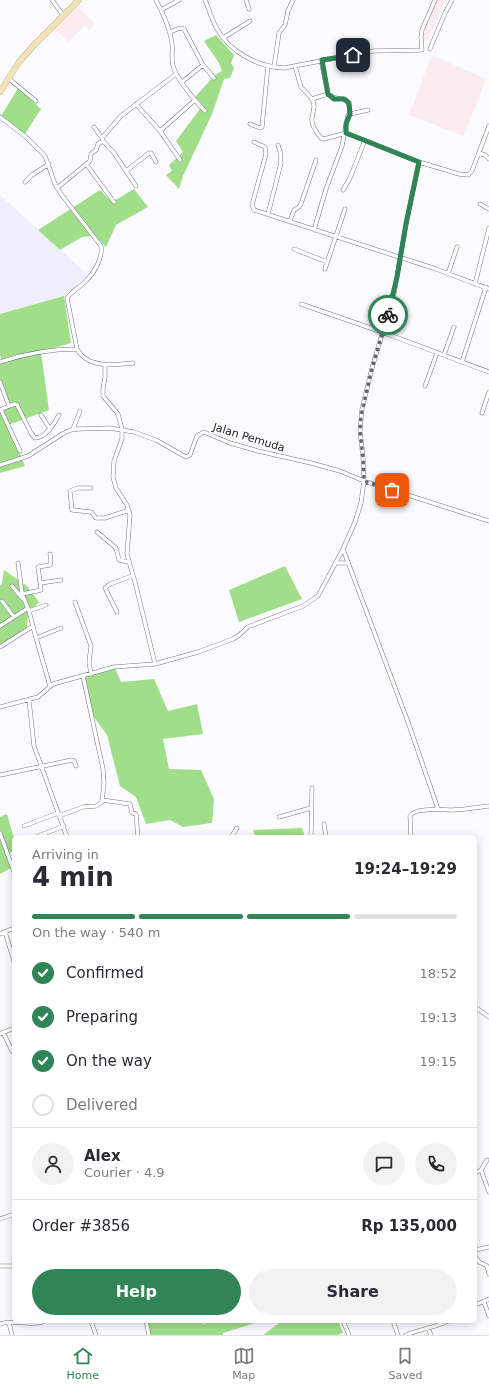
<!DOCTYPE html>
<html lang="en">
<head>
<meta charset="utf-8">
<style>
  body { margin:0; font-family:"DejaVu Sans",sans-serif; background:#f2f2f3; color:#2b2b33; height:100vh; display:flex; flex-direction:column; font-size:15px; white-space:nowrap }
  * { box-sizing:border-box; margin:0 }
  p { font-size:13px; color:#7c7c81 }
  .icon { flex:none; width:22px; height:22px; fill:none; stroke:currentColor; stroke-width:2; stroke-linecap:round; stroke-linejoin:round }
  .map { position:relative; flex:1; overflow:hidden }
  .panel { position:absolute; left:12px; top:835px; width:465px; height:488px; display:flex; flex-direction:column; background:#fff; border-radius:6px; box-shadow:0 2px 10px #0003 }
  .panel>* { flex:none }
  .pin { position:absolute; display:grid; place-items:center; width:34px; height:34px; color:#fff; margin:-17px; border-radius:8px; box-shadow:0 2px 6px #0006 }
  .courier { position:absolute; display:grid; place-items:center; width:40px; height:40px; margin:-20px; border:3px solid #308456; border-radius:50%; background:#fff; color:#222; box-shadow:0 1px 5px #0007 }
  .overview em { font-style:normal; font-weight:700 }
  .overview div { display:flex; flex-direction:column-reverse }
  .overview { display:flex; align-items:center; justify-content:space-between; height:68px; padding:0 20px }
  h1 { font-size:26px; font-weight:700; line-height:30px }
  .bar { display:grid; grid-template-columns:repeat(4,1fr); gap:6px 4px; align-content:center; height:48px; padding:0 20px }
  .bar i { height:5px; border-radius:3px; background:#e1e1e2 }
  .bar .current { background:#308456 }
  .bar p { grid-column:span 4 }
  .line { display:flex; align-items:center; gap:10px; padding:0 20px; border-top:1px solid #e1e1e2 }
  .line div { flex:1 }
  .round { display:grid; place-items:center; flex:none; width:42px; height:42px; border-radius:21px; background:#f2f2f3 }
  ol { padding:0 20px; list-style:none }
  li { display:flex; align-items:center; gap:12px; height:44px }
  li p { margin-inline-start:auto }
  li .icon { padding:4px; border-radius:50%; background:#308456; color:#fff; stroke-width:4 }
  li:last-child { color:#7c7c81 }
  li i { width:22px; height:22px; border:2px solid #e1e1e2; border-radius:50% }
  .button { display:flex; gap:8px; margin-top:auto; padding:8px 20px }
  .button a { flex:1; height:46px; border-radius:24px; background:#308456; color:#fff; font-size:16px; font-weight:700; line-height:46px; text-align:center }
  .button a+a { background:#f2f2f3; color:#2b2b33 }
  .menu { display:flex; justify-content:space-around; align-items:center; height:56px; border-top:1px solid #e1e1e2; background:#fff; font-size:11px; color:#7c7c81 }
  .menu a { display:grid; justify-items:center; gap:2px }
  .menu .current { color:#308456 }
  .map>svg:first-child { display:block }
  .commercial { fill:#fcecef }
  .built { fill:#efeefd }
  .green { fill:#a1de8a }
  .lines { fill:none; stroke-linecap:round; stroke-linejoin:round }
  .minor-casing { stroke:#777781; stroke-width:4.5 }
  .primary-casing { stroke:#a29064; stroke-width:6 }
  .minor { stroke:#fff; stroke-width:3.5 }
  .primary { stroke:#f2e2b8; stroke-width:5.5 }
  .done { stroke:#6a6a6e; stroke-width:4; stroke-dasharray:0 7.2 }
  .route { stroke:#308456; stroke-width:5 }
  .labels { text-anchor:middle; stroke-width:3; stroke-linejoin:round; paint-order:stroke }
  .street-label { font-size:11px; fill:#1c1c20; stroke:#fff }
</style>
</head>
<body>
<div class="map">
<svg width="489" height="1335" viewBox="0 0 489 1335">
  <rect width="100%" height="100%" fill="#fafaff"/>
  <path class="commercial" d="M436,0H446L427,42L421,39Z
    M75,5L95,23L90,30L84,26L69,42L52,27Z
    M432,55L486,79L464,136L409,115Z"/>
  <path class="built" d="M0,195L88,275L64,296L0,314Z"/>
  <path class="green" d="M216,35L234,55L231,63L234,68L230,78L224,79L212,114L183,176L179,189L166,175L172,171L169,165L183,152L176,141L203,105L195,97L215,75L222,71C219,60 210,51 204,41Z
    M18,88L41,109L23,137L0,118Z
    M134,189L148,207L116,225L106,247L95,236L82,237L60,250L38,230L100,190L112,202Z
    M64,296L71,343L41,352L49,410L8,425L25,466L0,473V411L8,406L0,383V362L2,361L0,355V314Z
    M285,566L302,599L239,622L229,590Z
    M4,570L27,586L39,602L28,614L27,630L0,644V586L2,584Z
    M115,668L121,682L154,679L168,711L197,704L203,734L163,739L169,769L201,770L214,799L212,823L183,827L170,820L146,824L136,797L120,786L107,735L88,709L81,677Z
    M7,814L14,839V851L7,854L11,868L0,874V817Z
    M302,828L305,837H255L253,830Z
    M147,1321H200L203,1324L215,1321H255L252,1324L223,1333V1335H150Z
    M282,1321H338L343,1333L338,1335H263Z"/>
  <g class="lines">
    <defs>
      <path id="minor" d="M52,0L63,15
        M156,0C163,14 170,28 172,44C173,51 171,59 173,66C176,78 196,102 205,111
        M205,0C209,9 212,20 217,29C230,52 258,67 284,68L373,51L422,50L421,37L422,30L435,0
        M246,0L249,9
        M161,10L179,0
        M170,32L180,28L184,29L203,65L214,78
        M223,38L250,21
        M430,49L445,13L452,0
        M321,60L328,94C343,105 348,90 350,114
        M295,66L301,87L312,99L328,94
        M274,67L279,33L285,25L288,11L293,0
        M8,78L36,101
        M182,82L203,65
        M312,99C316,107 313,110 312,118C311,124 317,133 321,138L324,139L346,133L419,162
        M136,104L160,131L180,160
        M0,117L26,137L45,156L55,184L61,194L101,246C103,258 94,273 86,281C80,287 72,291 67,298L77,349C88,369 115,365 133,363
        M250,124L260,128L262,127L268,65
        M94,127L102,138L103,141L114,153L136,186
        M160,131L195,100
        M102,138L121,116L176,74
        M254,142L265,147L266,154L252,205L254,210L436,269L489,289
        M479,153L485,155L489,159
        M86,164L114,202
        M126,171L149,153H151L156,162
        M25,182L32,175L49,164
        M57,188L90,161L91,154L96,150L98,144L103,141
        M343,190L350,178L365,140
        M480,204L489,209
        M268,214L281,163L280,151L278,145
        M290,221L294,210L299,207L301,204L316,160
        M314,230L326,189L342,146L348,115L350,114L368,110
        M294,249L327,262
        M325,269L345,209
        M448,274L457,247
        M475,284L489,228
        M301,304L382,332L489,372
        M444,355L454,327
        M0,362C24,354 51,349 77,349
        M462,362L486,287
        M105,365V377L103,389V396L118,414L122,429V439L114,461L113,477L116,488L127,505L130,515L127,554L136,586L155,664
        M0,382L9,406L0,410
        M425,386L437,353
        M9,406L15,404L17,405L31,433L35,438C47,437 54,424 59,415
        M1,410L20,451
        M482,413L489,392
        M41,415L50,429
        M73,429L80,411
        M0,465L28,456L64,433L71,430L78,429L109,428L134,432L156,440L186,457L190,455L197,436L204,432L230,443L258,451L311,463L340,471L364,481L489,521
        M91,488H78L70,491L72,510L91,512L96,518H105L129,510
        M97,532L116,548L119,560L128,562
        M343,549L408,722L438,809
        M18,563L22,594L29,611L36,638
        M335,563H348
        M40,583L61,580
        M12,586L23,599
        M22,594L41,590L38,567L50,565L51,561L50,554
        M2,601L14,617
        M75,602L91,646L89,662L91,674
        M29,611L46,605
        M117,612L105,588L110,584L132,576
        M0,626L28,608
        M0,647L33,626
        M50,686L36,638L61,628
        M29,700L34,746L67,837
        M0,707L38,697L53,684L114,667L155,664L198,652L233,639L238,636L248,627L303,606L318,596L343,549L355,522L361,503L364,481L363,457L360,431L362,409L372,368L394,294L406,224L419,162L459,174L468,175L472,171L489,126
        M0,775L72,760L74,761L76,766
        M102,800L130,804L132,813L136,814L138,837
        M59,816L83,807L96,806L102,802L104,783L103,769L83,676
        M279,817L311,808
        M324,824L326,837
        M24,826L58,813
        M0,833L14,872
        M36,837L64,826
        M231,837L237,828
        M311,837L312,788
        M411,837L410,816C415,807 442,810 452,810C464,810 477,807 489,806
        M5,932L14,961
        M0,934L14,928
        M475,1007L489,1017
        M3,1032L12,1051H14
        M0,1034L14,1028
        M481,1170L489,1192
        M475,1173L481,1170L487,1160
        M0,1219L14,1214
        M475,1250L489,1247
        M475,1256L479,1262L487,1266L489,1274
        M0,1266H14
        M484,1302L489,1316
        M475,1305L489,1299
        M91,1321L96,1335
        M146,1321L149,1335
        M343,1321L349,1335
        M9,1323L12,1335
        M0,1324C13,1319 28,1326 42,1322
        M394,1324L398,1335
        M428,1328L431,1335
        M406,1335C420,1329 434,1328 448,1321"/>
      <path id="primary" d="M0,92L19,62L34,45L79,0"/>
    </defs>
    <use href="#minor" class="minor-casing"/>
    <use href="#primary" class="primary-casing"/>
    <use href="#minor" class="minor"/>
    <use href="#primary" class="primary"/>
  </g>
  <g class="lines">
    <path class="done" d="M388,315L372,368L361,416L360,431L363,457L364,481L392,490"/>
    <path class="route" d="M353,55L322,60L328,94L334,99H344L349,103L350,114L346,124V133L419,162L406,224L397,277L388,315"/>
  </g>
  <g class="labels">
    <g class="street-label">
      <text transform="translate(249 437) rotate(17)" y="4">Jalan Pemuda</text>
    </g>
  </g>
</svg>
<div class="pin" style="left:392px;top:490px;background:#ea580c"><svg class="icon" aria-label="bag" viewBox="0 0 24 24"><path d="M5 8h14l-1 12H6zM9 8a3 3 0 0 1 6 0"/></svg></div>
<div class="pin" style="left:353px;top:55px;background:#1f2937"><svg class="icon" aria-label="home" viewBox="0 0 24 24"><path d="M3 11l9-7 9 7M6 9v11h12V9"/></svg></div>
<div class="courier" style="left:388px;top:315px"><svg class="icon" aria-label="bike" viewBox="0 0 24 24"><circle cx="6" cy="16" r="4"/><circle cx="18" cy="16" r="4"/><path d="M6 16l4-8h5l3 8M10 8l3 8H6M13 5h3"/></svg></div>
<section class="panel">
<div class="overview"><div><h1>4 min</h1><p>Arriving in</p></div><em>19:24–19:29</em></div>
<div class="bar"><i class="current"></i><i class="current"></i><i class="current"></i><i></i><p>On the way · 540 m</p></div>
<ol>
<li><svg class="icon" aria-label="check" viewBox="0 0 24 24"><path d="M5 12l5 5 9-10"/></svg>Confirmed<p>18:52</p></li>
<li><svg class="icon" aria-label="check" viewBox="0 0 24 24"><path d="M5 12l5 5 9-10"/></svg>Preparing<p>19:13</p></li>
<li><svg class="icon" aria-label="check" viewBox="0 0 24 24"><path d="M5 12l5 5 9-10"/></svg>On the way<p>19:15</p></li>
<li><i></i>Delivered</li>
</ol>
<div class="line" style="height:72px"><a class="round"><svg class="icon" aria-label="person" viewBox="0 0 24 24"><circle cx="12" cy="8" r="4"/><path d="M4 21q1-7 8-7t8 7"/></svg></a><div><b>Alex</b><p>Courier · 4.9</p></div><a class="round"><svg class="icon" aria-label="chat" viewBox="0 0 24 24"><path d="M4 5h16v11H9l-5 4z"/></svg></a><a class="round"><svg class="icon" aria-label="phone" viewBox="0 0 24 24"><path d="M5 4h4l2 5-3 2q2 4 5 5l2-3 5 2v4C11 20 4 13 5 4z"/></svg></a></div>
<div class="line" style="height:52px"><div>Order #3856</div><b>Rp 135,000</b></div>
<div class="button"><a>Help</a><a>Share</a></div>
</section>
</div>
<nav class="menu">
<a class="current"><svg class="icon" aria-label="home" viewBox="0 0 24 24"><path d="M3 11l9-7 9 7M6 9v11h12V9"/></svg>Home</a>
<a><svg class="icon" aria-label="map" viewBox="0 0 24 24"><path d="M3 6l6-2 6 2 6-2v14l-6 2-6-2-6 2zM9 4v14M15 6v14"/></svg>Map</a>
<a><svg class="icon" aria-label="saved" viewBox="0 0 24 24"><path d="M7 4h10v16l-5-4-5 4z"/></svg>Saved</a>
</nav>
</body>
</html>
